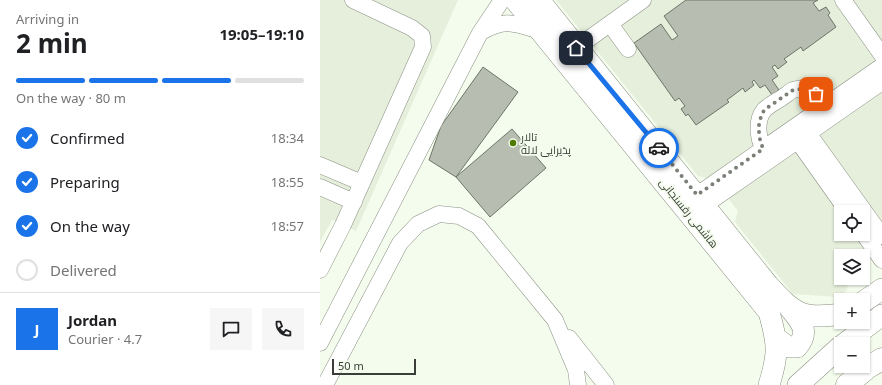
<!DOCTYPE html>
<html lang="en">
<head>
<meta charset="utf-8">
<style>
  body { margin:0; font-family:"Noto Sans",Cairo,sans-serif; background:#f6f6f6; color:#202124; height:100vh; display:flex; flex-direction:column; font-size:15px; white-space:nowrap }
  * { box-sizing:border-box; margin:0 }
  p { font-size:13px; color:#757577 }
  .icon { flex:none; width:22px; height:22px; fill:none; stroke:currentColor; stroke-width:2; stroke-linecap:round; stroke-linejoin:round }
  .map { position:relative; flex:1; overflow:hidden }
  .side { display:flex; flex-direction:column; background:#fff; width:320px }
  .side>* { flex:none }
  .tools { position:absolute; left:514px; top:205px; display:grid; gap:8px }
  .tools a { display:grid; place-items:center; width:36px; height:36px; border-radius:0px; background:#fff; box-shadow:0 1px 3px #0004; font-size:20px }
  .scale { position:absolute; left:12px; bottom:10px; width:84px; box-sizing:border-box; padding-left:4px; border:2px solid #3a3d38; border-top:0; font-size:11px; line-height:14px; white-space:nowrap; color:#3a3d38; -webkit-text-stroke:3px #f4fced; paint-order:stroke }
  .pin { position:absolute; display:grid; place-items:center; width:34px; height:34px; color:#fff; margin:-17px; border-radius:8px; box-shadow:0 2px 6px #0006 }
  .courier { position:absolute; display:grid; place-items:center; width:40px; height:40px; margin:-20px; border:3px solid #1a73e8; border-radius:50%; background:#fff; color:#222; box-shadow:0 1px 5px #0007 }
  .summary em { font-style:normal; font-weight:700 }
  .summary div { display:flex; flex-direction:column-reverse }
  .summary { display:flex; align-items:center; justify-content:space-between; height:68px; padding:0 16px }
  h1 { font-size:26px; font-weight:700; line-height:30px }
  .bar { display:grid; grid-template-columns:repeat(4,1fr); gap:6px 4px; align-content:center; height:48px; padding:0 16px }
  .bar i { height:5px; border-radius:3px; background:#e0e0e0 }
  .bar .on { background:#1a73e8 }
  .bar p { grid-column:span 4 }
  .line { display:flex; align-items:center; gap:10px; padding:0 16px; border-top:1px solid #e0e0e0 }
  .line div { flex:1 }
  .round { display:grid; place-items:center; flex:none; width:42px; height:42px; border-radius:0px; background:#f6f6f6 }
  ol { padding:0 16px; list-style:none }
  li { display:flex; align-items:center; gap:12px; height:44px }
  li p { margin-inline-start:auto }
  li .icon { padding:4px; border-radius:50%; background:#1a73e8; color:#fff; stroke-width:4 }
  li:last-child { color:#757577 }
  li i { width:22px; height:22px; border:2px solid #e0e0e0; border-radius:50% }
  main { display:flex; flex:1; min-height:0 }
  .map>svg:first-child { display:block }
  .built { fill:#e5efdb; fill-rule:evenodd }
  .building { fill:#b7beb1; stroke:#6e7568 }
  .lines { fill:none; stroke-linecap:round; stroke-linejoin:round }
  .minor-casing { stroke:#899083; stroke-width:17 }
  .major-casing { stroke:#899083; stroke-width:22 }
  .highway-casing { stroke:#899083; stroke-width:23 }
  .minor { stroke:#fff; stroke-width:16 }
  .major { stroke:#fff; stroke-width:21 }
  .highway { stroke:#fff; stroke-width:22 }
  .done { stroke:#7b8077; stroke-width:4; stroke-dasharray:0 7.2 }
  .route { stroke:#1a73e8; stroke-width:5 }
  .poi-dot { fill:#4f7b00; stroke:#f4fced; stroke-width:1.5 }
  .labels { text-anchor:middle; stroke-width:3.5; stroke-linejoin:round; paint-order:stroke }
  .poi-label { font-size:11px; fill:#3a3d38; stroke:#f4fced; text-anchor:start }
  .street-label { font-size:11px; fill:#3a3d38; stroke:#f4fced }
</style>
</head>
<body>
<main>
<section class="side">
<div class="summary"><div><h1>2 min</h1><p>Arriving in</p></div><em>19:05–19:10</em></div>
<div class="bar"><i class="on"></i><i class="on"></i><i class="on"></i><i></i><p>On the way · 80 m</p></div>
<ol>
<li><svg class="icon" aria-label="check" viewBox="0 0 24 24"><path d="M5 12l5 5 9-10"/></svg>Confirmed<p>18:34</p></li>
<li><svg class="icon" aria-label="check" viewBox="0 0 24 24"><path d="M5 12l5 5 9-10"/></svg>Preparing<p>18:55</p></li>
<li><svg class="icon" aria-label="check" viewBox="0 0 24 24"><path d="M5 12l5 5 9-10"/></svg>On the way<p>18:57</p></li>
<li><i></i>Delivered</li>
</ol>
<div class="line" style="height:72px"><b class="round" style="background:#1a73e8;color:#fff">J</b><div><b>Jordan</b><p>Courier · 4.7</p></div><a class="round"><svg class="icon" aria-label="chat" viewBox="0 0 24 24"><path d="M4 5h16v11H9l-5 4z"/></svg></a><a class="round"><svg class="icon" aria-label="phone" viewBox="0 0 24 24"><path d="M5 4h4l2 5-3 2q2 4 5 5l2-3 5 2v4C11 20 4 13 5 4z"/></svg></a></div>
</section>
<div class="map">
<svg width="562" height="385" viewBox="0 0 562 385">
  <rect width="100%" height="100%" fill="#f4fced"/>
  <path class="built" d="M0,0H138L36,231L12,220L0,242Z
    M236,0H562V236L546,248L539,256H521V278H529L527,290L519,297L473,294L415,222L418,211L394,180L378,176ZM521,212H543V234H521Z"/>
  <path class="building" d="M366,0H498L493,3L499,11L506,7L510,13L508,15L516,27L483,51L481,47L464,59L467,62L458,69L455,65L452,67L458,76L452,80L459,90L452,95L445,85L440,88L434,80L432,82L434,85L425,92L423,88L407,100L409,102L376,125L368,114L366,116L361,109L365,106L359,98L355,101L314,43L341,24L352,40L358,36L344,16Z
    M163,67L198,92L136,177L109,160L121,126Z
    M192,129L226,168L170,217L136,177Z"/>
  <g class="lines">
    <defs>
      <path id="minor" d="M523,0L562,55
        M290,24L308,49
        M161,32C186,18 193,23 220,31
        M256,48L323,0
        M488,133L562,236
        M477,140L528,212
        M448,157C439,145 434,123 444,110C448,106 455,102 460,99C464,97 469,92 473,90C489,84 506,101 515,112
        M0,165L42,183
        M0,187L34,202
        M377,195L562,66
        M385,205L562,82
        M543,233L562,260
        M0,270L23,225L103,47L102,36L92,28L33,0
        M249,338L286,385
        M0,343L160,33L182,0
        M5,385L80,243L98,224L119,214L139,216L158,226L235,320L256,370L258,385"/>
      <path id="major" d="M195,0L449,312C458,344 459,353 449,385
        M219,0L448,285C474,313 481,320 521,314
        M543,302L562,289
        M456,338L468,347H477C491,331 480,321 469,307
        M524,344L562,315
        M478,385L521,346"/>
      <path id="highway" d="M527,385L547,368L562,359"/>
    </defs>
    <use href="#minor" class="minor-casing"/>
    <use href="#major" class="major-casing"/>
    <use href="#highway" class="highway-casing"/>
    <use href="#minor" class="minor"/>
    <use href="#major" class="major"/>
    <use href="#highway" class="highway"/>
  </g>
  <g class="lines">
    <path class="done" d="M339,148L377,195L443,149L439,136V122L444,110L473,90L483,89L496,94"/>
    <path class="route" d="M256,48L339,148"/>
  </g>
  <circle class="poi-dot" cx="193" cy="143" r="4"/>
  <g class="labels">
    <g class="poi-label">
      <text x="201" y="141">تالار<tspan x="201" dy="13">پذیرایی لاله</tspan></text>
    </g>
    <g class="street-label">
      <text transform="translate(369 213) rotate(51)" y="4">هاشمی رفسنجانی</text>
    </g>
  </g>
</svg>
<div class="tools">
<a><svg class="icon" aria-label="locate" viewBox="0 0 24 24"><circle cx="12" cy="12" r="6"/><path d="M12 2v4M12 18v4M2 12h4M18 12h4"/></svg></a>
<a><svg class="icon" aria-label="layers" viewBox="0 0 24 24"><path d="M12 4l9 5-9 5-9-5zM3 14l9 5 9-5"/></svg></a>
<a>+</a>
<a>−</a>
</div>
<div class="scale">50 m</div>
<div class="pin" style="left:496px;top:94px;background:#ea580c"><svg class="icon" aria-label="bag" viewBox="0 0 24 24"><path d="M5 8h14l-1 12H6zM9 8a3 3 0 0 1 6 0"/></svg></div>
<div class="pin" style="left:256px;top:48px;background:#1f2937"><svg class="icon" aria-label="home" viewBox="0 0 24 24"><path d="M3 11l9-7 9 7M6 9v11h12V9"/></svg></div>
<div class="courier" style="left:339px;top:148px"><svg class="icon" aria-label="car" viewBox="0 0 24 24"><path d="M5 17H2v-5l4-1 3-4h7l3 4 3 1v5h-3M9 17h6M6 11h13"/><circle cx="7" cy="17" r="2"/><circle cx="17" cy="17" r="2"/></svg></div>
</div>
</main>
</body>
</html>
